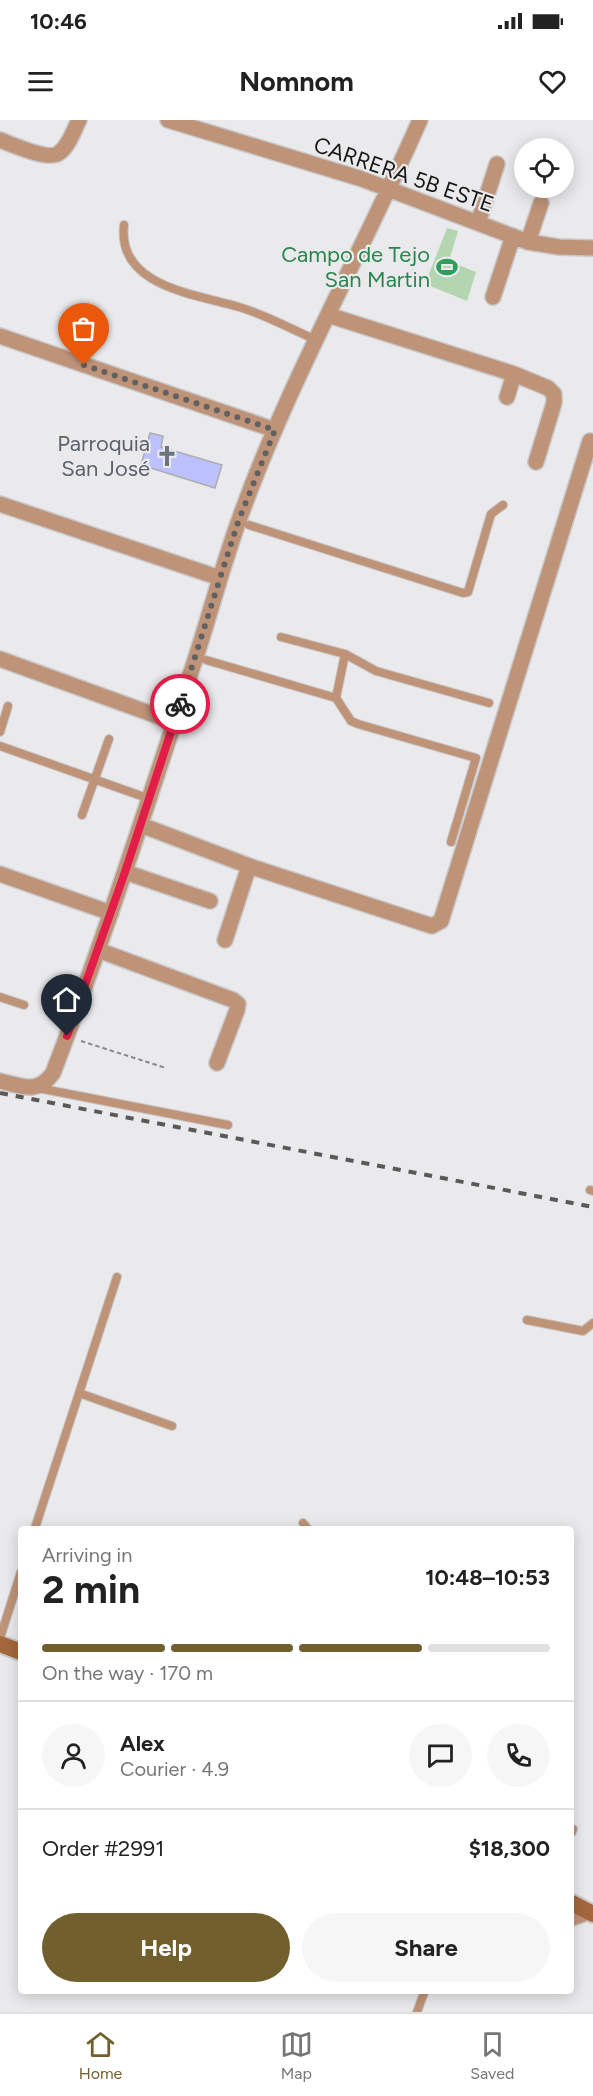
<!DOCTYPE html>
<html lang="en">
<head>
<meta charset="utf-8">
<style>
  body { margin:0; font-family:Figtree,sans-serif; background:#f6f6f6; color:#222; height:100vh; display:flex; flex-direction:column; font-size:22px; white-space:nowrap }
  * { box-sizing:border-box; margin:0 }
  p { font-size:20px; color:#767676 }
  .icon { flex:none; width:33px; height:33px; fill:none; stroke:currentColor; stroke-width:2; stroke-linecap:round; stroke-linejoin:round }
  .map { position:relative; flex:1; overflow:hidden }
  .panel { position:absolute; left:18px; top:1406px; width:556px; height:468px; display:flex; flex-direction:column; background:#fff; border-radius:6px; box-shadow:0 3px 15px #0003 }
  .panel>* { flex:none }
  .buttons { position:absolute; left:514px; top:18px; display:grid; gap:12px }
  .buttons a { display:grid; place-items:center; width:60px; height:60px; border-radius:50%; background:#fff; box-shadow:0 3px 15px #0003; font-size:30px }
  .pin { position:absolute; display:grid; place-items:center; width:51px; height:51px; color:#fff; margin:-62px -26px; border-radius:50% 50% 50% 0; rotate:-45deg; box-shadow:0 0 6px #0007 }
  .pin .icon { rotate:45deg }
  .courier { position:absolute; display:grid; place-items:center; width:60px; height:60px; margin:-30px; border:4px solid #e11d48; border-radius:50%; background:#fff; color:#222; box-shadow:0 2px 8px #0007 }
  .overview em { font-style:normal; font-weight:700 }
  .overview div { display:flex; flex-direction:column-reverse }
  .overview { display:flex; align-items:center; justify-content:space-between; height:102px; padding:0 24px }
  h1 { font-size:39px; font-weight:700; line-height:45px }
  .bar { display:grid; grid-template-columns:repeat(4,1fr); gap:9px 6px; align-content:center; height:72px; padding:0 24px }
  .bar i { height:8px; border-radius:4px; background:#e0e0e0 }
  .bar .current { background:#71602e }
  .bar p { grid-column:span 4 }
  .line { display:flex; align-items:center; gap:15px; padding:0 24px; border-top:2px solid #e0e0e0 }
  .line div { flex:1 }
  .round { display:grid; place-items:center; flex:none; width:63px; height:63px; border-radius:32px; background:#f6f6f6 }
  .action { display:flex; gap:12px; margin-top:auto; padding:12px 24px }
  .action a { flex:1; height:69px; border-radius:36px; background:#71602e; color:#fff; font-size:24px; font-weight:700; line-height:69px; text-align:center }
  .action a+a { background:#f6f6f6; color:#222 }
  .status { display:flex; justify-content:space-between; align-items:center; height:42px; padding:0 30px; background:#fff; direction:ltr }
  .status svg { height:16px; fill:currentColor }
  header { display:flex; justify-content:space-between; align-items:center; height:78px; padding:0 24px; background:#fff; font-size:27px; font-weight:700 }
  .tabs { display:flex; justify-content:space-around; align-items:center; height:84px; border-top:2px solid #e0e0e0; background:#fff; font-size:16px; color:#767676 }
  .tabs a { display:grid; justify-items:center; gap:3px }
  .tabs .current { color:#71602e }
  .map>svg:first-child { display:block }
  .green { fill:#b3d6b1 }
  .building { fill:#bcc1fe; stroke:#acadae; stroke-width:1.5 }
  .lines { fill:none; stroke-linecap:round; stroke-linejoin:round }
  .service-casing { stroke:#c8c8ca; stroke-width:10 }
  .minor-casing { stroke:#c8c8ca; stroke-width:18 }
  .secondary-casing { stroke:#c8c8ca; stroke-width:20 }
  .path { stroke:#888889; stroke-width:2; stroke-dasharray:4.5 3; stroke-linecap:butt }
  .service { stroke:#bf9378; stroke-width:8 }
  .minor { stroke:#bf9378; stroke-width:15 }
  .secondary { stroke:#a6673d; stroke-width:16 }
  .rail { stroke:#59595a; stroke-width:4; stroke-dasharray:8 8; stroke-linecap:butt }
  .done { stroke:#616162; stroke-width:6; stroke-dasharray:0 10.8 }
  .route { stroke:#e11d48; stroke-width:8 }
  .labels { text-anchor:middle; stroke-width:4.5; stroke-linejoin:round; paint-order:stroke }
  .street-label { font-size:22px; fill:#171717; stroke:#eaeaec }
  .leisure-label { font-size:22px; fill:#27864d; stroke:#eaeaec; text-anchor:end }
  .worship-label { font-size:22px; fill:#5b616d; stroke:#eaeaec; text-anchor:end }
</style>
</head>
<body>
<div class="status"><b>10:46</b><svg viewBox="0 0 49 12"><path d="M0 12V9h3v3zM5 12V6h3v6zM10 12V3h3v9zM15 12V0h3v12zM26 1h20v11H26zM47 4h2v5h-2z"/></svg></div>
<header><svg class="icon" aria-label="menu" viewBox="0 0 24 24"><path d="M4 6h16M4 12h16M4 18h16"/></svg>Nomnom<svg class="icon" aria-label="heart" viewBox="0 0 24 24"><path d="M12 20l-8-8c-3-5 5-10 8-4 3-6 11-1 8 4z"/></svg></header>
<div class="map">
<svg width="593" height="1892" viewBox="0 0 593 1892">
  <rect width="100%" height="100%" fill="#eaeaec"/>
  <path class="green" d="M447,108L458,111L449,141L476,152L467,181L425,164Z"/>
  <path class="building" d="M150,313L163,316L161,327L222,345L215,368L141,345Z"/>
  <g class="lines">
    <defs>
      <path id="service" d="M124,105C117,167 196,174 239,187C266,195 291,209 316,220
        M249,405L463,473L468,472L491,394L503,385
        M281,517L345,534L376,551L489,583
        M206,540L336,578L351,601L358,604L476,638L451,722
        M336,578L345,534
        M0,612L8,586
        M0,626L150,679
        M82,695L109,619
        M0,877L24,885
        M38,968L228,1005
        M590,1070L593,1071
        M527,1200L583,1211L593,1203
        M79,1273L172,1306
        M303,1403L307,1408
        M35,1408L117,1157
        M0,1518L21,1452
        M572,1712L573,1709
        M417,1892L425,1870"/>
      <path id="minor" d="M168,0L362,59L528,122L559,127L593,128
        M0,20C13,25 49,41 59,33C69,26 74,10 79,0
        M478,103L497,44
        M528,122L541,83
        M493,177L513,116
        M328,195L514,254L548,268L554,274V283L536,342
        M0,216L275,310
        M507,277L514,254
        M0,384L220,458
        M0,539L174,602
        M141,705L249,746L432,806L441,801L590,321
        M125,752L210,781
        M0,754L111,793
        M225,820L249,746
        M98,830L233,880L238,884L237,890L217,943
        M0,961C23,966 37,975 53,953C105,817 149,678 195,540C210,494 222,448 238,403C287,264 361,135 420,0
        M572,1798L589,1792"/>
      <path id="secondary" d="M0,1524L21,1532
        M572,1783L593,1794"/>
    </defs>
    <use href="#service" class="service-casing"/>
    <use href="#minor" class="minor-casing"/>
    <use href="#secondary" class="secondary-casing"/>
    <path class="path" d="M81,921L166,948"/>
    <use href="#service" class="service"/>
    <use href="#minor" class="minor"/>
    <use href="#secondary" class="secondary"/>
    <path class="rail" d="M0,973L593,1087"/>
  </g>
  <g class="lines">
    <path class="done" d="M84,245L275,310L238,402L180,584"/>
    <path class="route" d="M67,916L125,752L180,584"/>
  </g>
  <defs>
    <symbol id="stadium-bare" viewBox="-9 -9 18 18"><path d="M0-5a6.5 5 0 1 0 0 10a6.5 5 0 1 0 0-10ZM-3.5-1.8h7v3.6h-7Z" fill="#2e9e5b" stroke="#eaeaec" stroke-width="2.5" paint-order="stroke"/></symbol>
    <symbol id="church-bare" viewBox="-9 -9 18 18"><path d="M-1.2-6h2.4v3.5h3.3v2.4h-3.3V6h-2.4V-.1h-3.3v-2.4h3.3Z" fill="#6b7280" stroke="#eaeaec" stroke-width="2.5" paint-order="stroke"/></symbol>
  </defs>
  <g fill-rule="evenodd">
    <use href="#stadium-bare" x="432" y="132" width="30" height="30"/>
    <use href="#church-bare" x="152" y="321" width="30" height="30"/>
  </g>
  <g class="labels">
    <g class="street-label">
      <text transform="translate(404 54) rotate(19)" y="8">CARRERA 5B ESTE</text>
    </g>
    <g class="leisure-label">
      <text x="430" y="142">Campo de Tejo<tspan x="430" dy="25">San Martin</tspan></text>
    </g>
    <g class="worship-label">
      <text x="150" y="331">Parroquia<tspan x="150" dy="25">San José</tspan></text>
    </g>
  </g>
</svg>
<div class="buttons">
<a><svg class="icon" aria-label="locate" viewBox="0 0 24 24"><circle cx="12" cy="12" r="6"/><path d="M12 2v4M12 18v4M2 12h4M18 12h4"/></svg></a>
</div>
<div class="pin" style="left:84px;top:245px;background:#ea580c"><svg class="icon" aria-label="bag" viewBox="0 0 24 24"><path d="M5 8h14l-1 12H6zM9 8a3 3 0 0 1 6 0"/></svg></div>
<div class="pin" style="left:67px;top:916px;background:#1f2937"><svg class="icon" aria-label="home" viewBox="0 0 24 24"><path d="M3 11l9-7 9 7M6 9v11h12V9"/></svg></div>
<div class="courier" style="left:180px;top:584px"><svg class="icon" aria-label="bike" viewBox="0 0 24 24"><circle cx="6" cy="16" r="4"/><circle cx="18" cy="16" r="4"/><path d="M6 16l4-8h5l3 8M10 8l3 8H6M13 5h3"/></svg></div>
<section class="panel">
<div class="overview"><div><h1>2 min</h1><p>Arriving in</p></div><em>10:48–10:53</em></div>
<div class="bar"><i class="current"></i><i class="current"></i><i class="current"></i><i></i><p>On the way · 170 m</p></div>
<div class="line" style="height:108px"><a class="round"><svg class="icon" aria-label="person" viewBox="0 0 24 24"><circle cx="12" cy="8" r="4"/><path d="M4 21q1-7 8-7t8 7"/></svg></a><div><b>Alex</b><p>Courier · 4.9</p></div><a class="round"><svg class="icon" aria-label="chat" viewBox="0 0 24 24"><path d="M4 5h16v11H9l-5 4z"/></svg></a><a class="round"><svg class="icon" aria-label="phone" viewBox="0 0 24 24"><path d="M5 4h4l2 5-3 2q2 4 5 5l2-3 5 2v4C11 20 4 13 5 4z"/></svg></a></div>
<div class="line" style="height:78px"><div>Order #2991</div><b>$18,300</b></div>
<div class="action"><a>Help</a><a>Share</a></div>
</section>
</div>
<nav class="tabs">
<a class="current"><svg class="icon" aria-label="home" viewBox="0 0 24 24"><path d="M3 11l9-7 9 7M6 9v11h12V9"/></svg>Home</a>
<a><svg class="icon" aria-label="map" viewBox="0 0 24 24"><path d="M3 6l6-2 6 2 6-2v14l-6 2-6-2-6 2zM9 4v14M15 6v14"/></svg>Map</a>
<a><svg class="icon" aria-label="saved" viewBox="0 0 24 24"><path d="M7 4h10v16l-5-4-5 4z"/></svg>Saved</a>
</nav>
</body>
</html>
